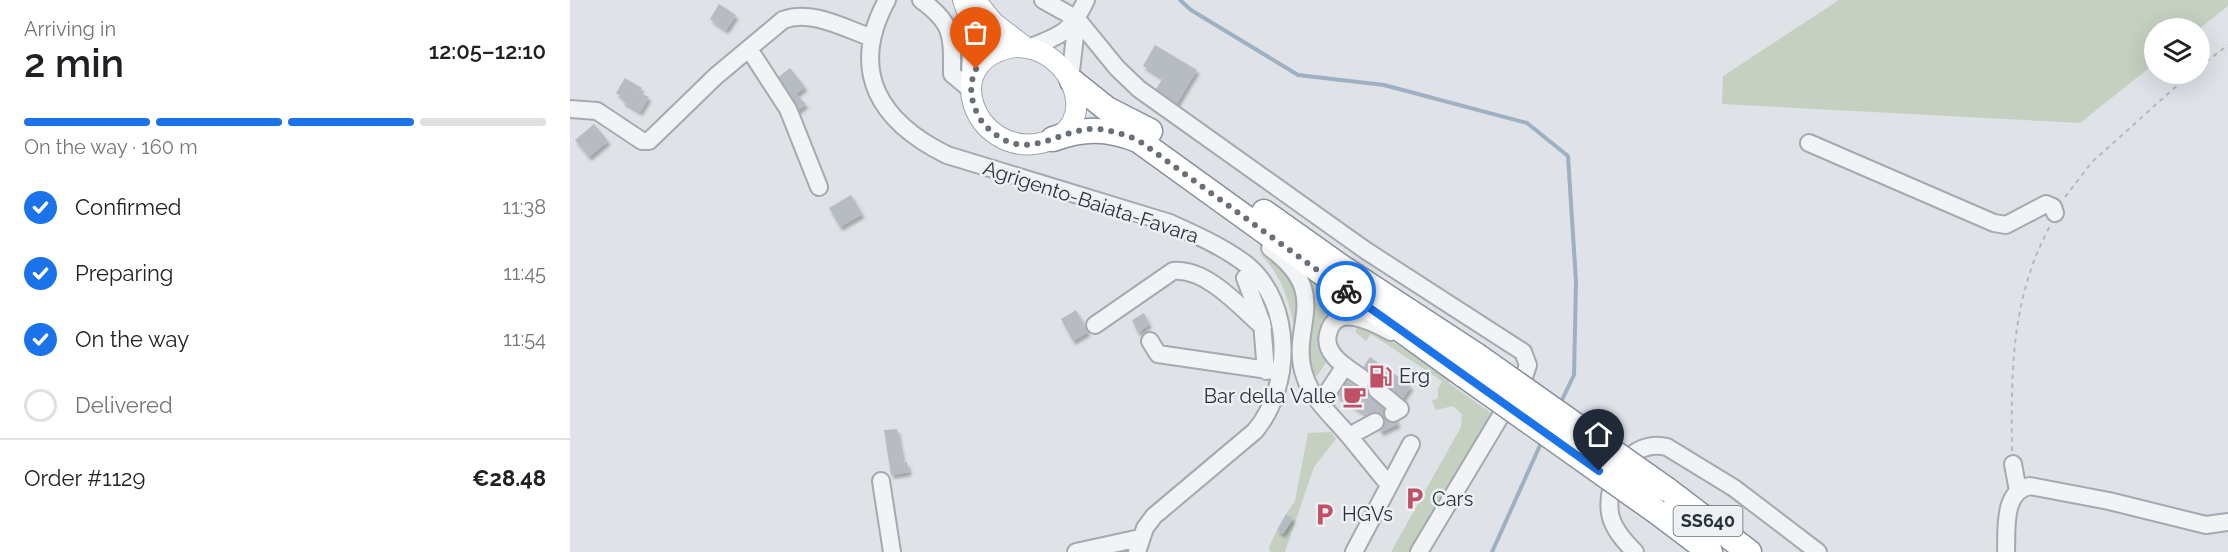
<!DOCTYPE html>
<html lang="en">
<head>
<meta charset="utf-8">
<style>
  body { margin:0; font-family:Raleway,sans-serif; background:#f2f2f2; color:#202124; height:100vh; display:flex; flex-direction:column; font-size:22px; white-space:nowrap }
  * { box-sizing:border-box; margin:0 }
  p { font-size:20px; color:#757577 }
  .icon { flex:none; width:33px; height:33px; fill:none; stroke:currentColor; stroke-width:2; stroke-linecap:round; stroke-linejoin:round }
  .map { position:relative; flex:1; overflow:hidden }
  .side { display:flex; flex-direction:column; background:#fff; width:570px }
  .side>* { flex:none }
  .controls { position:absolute; left:1574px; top:18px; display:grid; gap:12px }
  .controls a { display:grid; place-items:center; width:66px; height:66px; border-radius:50%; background:#fff; box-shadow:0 6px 24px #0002; font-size:30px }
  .pin { position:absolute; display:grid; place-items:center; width:51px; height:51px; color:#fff; margin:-62px -26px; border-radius:50% 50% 50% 0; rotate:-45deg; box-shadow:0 0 6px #0007 }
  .pin .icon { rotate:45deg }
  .courier { position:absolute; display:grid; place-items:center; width:60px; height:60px; margin:-30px; border:4px solid #1a73e8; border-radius:50%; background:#fff; color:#222; box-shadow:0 2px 8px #0007 }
  .head em { font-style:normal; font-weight:600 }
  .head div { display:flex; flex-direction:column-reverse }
  .head { display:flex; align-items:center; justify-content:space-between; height:102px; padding:0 24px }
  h1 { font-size:39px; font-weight:600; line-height:45px }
  .bar { display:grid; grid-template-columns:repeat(4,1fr); gap:9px 6px; align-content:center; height:72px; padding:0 24px }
  .bar i { height:8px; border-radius:4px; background:#e0e0e0 }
  .bar .active { background:#1a73e8 }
  .bar p { grid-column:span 4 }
  .line { display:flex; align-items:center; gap:15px; padding:0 24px; border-top:2px solid #e0e0e0 }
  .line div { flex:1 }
  ol { padding:0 24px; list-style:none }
  li { display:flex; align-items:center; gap:18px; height:66px }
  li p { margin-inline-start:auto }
  li .icon { padding:6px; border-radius:50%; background:#1a73e8; color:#fff; stroke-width:4 }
  li:last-child { color:#757577 }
  li i { width:33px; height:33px; border:3px solid #e0e0e0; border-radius:50% }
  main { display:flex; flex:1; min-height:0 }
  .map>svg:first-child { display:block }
  .green { fill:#c5d0c1 }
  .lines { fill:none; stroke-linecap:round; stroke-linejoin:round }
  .stream { stroke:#9db1c3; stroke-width:4 }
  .building { fill:#b7bcc3; filter:url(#shadow) }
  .minor-casing { stroke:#a5a9b0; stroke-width:20 }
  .major-casing { stroke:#9fa7b1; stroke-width:22 }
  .highway-casing { stroke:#88919c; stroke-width:27 }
  .path { stroke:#b5b9be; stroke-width:2; stroke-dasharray:4.5 4.5; stroke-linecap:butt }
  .minor { stroke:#f1f3f5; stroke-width:16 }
  .major { stroke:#fff; stroke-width:20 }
  .highway { stroke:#fff; stroke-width:24 }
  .highway-bridge-casing { stroke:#88919c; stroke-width:27; stroke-linecap:butt }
  .highway-bridge { stroke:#fff; stroke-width:24 }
  .done { stroke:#696f78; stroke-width:6; stroke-dasharray:0 10.8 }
  .route { stroke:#1a73e8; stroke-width:8 }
  .labels { text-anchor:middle; stroke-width:5; stroke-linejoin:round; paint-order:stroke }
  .shield { fill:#eef1f4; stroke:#646b73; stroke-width:1.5 }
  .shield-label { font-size:18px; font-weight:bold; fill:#29313c }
  .street-label { font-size:20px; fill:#29313c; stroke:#eef1f4 }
  .poi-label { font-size:20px; fill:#29313c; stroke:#eef1f4; text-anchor:start }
</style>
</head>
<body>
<main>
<section class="side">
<div class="head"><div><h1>2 min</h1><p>Arriving in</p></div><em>12:05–12:10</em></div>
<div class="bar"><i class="active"></i><i class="active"></i><i class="active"></i><i></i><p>On the way · 160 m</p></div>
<ol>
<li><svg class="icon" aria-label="check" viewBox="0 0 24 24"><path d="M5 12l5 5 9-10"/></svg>Confirmed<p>11:38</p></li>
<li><svg class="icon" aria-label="check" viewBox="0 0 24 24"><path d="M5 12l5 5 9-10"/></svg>Preparing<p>11:45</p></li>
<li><svg class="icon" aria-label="check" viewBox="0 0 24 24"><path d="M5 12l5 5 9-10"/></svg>On the way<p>11:54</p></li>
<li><i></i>Delivered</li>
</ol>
<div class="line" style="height:78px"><div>Order #1129</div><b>€28.48</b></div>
</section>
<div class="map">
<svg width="1658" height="552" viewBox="0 0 1658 552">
  <defs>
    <filter id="shadow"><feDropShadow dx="2.5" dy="4" stdDeviation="1.5" flood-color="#0004"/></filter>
  </defs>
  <rect width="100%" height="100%" fill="#dfe2e7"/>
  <path class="green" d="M1269,0H1658V6L1629,29L1584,28V64L1510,123L1152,104L1153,76Z
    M689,253C726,278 730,292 726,336C720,305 713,275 689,253Z
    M741,273L783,308L762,309C742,326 748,341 756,363L744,380C733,347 746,335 744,306C744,296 740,287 737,278Z
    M788,326L827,344L880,380L879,383L925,416L843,552H821L891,427L892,414L883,406L866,410L862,401L868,398V389L872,381L801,334L796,341L785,332Z
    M761,432L766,439L744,467L715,552H700L699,547L707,530L713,534L723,519L716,514L725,501L738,433Z"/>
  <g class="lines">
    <path class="stream" d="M610,0L621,10L728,75L814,85L957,123L998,156L1006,282L1004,375L990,404
      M922,552L972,441"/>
  </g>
  <path class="building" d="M149,4L166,15L156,30L140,19Z
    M585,45L627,70L604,108L582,95L593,78L573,66Z
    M220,68L235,87L226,94L236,104L222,115L202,82Z
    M55,78L72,88L69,92L79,97L70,112L52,101L54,98L46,93Z
    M24,124L38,141L19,157L5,140Z
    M281,195L292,214L270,227L259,208Z
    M506,310L518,332L503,341L491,319Z
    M574,313L579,324L568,333L562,320Z
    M800,357L841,386L831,401L810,386L802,397L822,410L828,424L811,432L803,419L766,395L776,380L788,388L796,376L790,372Z
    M327,429L333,463L337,462L339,472L321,475L314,430Z
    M716,514L723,518L713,534L707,530Z"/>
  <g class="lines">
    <defs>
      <path id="minor" d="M317,0C278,72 310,122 377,155L600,223C626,235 654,247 677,265C724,304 722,387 685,431L584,516L575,528L567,552
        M351,0C384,24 382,36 382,74L400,89
        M473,0L507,19L547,68L569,89L795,250L953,352L958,365L954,377L849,552
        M461,47C492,35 502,31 516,0
        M179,49L218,109L249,187
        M500,79L507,19
        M0,109L27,111L72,141H79L146,76L213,20C240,9 274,28 300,37
        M1239,143L1424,223L1436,225L1476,204L1483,207L1485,213
        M700,248C765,296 717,326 735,377C742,399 765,419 779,436L805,422
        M682,270L675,278L692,323L696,371
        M525,325L603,271C637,268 670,307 693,327
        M580,341L588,354L711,372
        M793,379C784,372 771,365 764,356C759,350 756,342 758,334C765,302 803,322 821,332
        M807,390L830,409L823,413
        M751,402L775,366
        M779,436L819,485
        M1443,464L1448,491
        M311,481L322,552
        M506,552L570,538
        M784,552L841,444
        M1065,552C1055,542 1042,528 1040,513C1035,479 1061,438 1097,447L1164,488L1248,552
        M1436,552C1437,531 1432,491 1460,486L1539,501L1636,525L1658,522"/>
      <path id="major" d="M393,0L404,30L402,76
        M405,0L424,23L454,46
        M445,47C503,45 535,130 471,143C404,157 367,59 445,47Z"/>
      <path id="highway" d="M502,81L537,109L580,131
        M483,139C514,128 537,128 568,140L895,376
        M694,212L770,266L906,355
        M1096,489L1179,552
        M1087,512L1140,552"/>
    </defs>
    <use href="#minor" class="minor-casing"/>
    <use href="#major" class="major-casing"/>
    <use href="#highway" class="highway-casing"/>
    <path class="path" d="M1629,67L1658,45
      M1495,197L1522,162L1620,74
      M1442,451C1441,372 1441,298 1480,226"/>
    <use href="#minor" class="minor"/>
    <use href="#major" class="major"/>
    <use href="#highway" class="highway"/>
    <defs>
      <path id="highway-bridge" d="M906,355L1096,489
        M895,376L1087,512"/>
    </defs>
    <use href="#highway-bridge" class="highway-bridge-casing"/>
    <use href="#highway-bridge" class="highway-bridge"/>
  </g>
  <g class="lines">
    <path class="done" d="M406,69C399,84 400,98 407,113C412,124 420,131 429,137C463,159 493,127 527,129C542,130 555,135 568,140L776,291"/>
    <path class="route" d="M776,291L1029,471"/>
  </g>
  <defs>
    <symbol id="fuel-bare" viewBox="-9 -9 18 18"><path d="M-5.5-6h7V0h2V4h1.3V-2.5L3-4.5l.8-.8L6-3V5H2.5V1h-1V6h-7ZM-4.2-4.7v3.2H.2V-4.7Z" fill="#c05066" stroke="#eef1f4" stroke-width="2.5" paint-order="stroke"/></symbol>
    <symbol id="cafe-bare" viewBox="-9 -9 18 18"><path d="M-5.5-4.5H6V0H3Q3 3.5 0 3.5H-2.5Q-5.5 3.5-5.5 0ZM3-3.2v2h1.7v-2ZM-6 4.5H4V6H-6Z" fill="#c05066" stroke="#eef1f4" stroke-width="2.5" paint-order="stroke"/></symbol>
    <symbol id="parking-bare" viewBox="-9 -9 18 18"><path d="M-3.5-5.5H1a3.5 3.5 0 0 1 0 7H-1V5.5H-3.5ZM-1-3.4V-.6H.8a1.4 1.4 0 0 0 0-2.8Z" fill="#c05066" stroke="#eef1f4" stroke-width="2.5" paint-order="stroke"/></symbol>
  </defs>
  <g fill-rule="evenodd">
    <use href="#fuel-bare" x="794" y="360" width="33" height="33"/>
    <use href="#cafe-bare" x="768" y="380" width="33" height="33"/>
    <use href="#parking-bare" x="828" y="482" width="33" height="33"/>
    <use href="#parking-bare" x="738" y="498" width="33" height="33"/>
  </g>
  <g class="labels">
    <rect class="shield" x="1103.5" y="506" width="69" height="30" rx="4.5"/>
    <g class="shield-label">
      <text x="1138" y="527">SS640</text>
    </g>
    <g class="street-label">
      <text transform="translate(521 202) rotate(18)" y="7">Agrigento-Baiata-Favara</text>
    </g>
    <g class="poi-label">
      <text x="829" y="383">Erg</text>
      <text x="766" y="403" text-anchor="end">Bar della Valle</text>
      <text x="862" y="506">Cars</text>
      <text x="772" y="521">HGVs</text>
    </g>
  </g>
</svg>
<div class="controls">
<a><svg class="icon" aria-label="layers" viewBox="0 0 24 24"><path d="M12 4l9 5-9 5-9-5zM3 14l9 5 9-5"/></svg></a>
</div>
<div class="pin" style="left:406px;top:69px;background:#ea580c"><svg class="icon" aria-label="bag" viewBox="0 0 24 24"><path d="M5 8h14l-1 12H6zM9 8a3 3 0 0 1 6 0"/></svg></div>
<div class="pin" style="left:1029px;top:471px;background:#1f2937"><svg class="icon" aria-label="home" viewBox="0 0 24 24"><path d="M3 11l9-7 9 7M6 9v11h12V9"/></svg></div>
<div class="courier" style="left:776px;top:291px"><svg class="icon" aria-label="bike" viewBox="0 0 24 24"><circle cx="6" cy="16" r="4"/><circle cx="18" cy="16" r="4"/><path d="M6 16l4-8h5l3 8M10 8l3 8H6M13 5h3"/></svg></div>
</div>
</main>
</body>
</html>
